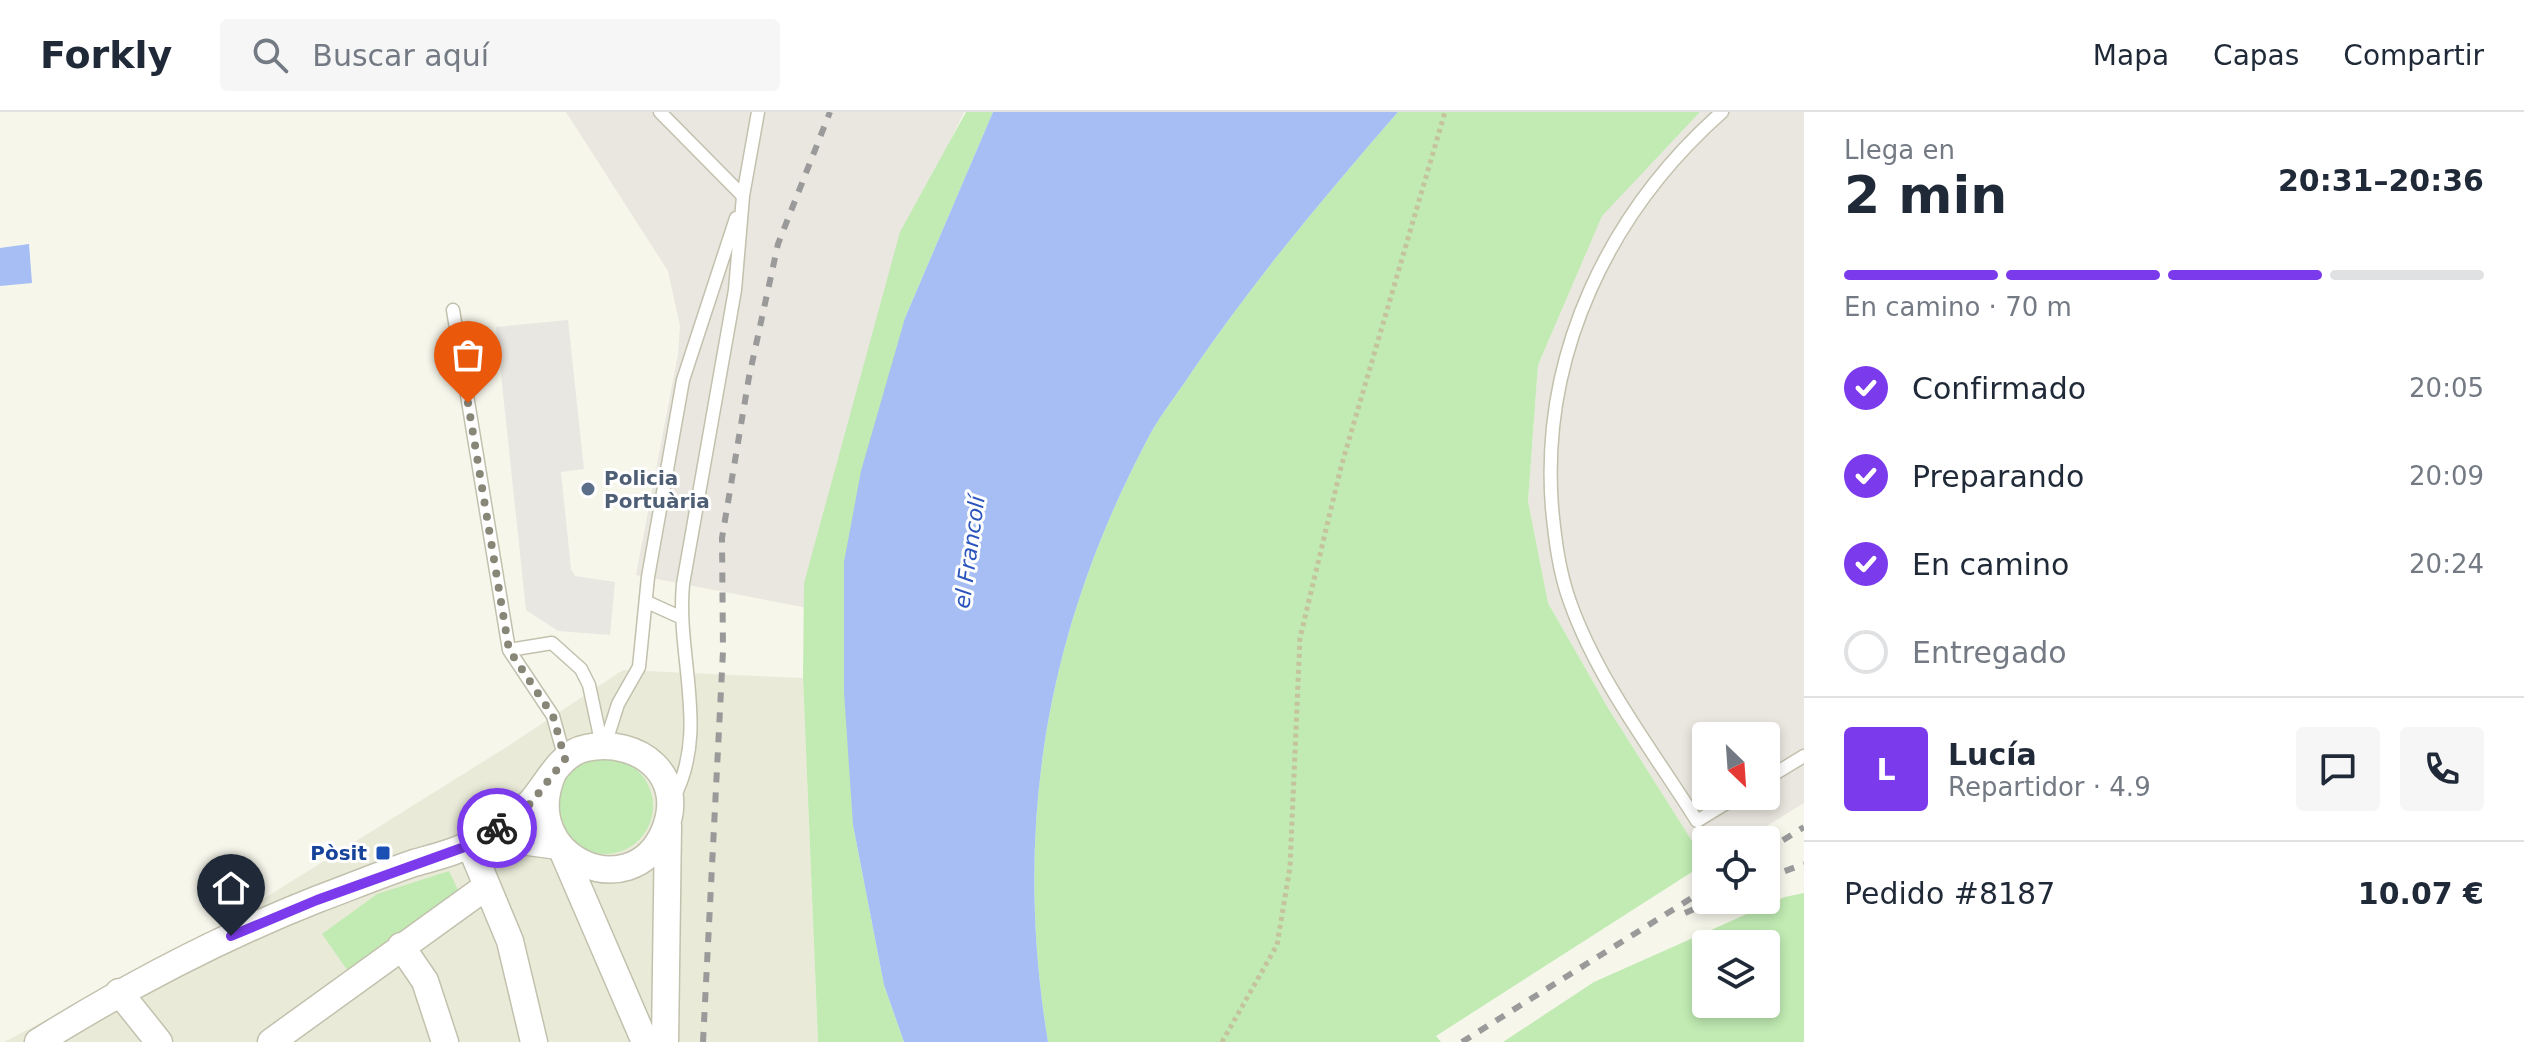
<!DOCTYPE html>
<html lang="es">
<head>
<meta charset="utf-8">
<style>
  body { margin:0; font-family:"DejaVu Sans",sans-serif; background:#f6f6f7; color:#1f2937; height:100vh; display:flex; flex-direction:column; font-size:30px; white-space:nowrap }
  * { box-sizing:border-box; margin:0 }
  p { font-size:26px; color:#747a83 }
  .icon { flex:none; width:44px; height:44px; fill:none; stroke:currentColor; stroke-width:2; stroke-linecap:round; stroke-linejoin:round }
  .map { position:relative; flex:1; overflow:hidden }
  .panel { display:flex; flex-direction:column; background:#fff; width:720px }
  .panel>* { flex:none }
  .needle { width:52px; rotate:155deg }
  .controls { position:absolute; left:1692px; top:610px; display:grid; gap:16px }
  .controls a { display:grid; place-items:center; width:88px; height:88px; border-radius:8px; background:#fff; box-shadow:0 4px 12px #0003; font-size:40px }
  .pin { position:absolute; display:grid; place-items:center; width:68px; height:68px; color:#fff; margin:-82px -34px; border-radius:50% 50% 50% 0; rotate:-45deg; box-shadow:0 0 8px #0007 }
  .pin .icon { rotate:45deg }
  .courier { position:absolute; display:grid; place-items:center; width:80px; height:80px; margin:-40px; border:6px solid #7c3aed; border-radius:50%; background:#fff; color:#222; box-shadow:0 2px 10px #0007 }
  .summary em { font-style:normal; font-weight:600 }
  .summary div { display:flex; flex-direction:column-reverse }
  .summary { display:flex; align-items:center; justify-content:space-between; height:136px; padding:0 40px }
  h1 { font-size:52px; font-weight:600; line-height:60px }
  .bar { display:grid; grid-template-columns:repeat(4,1fr); gap:12px 8px; align-content:center; height:96px; padding:0 40px }
  .bar i { height:10px; border-radius:6px; background:#e0e1e3 }
  .bar .active { background:#7c3aed }
  .bar p { grid-column:span 4 }
  .line { display:flex; align-items:center; gap:20px; padding:0 40px; border-top:2px solid #e0e1e3 }
  .line div { flex:1 }
  .round { display:grid; place-items:center; flex:none; width:84px; height:84px; border-radius:8px; background:#f6f6f7 }
  ol { padding:0 40px; list-style:none }
  li { display:flex; align-items:center; gap:24px; height:88px }
  li p { margin-inline-start:auto }
  li .icon { padding:8px; border-radius:50%; background:#7c3aed; color:#fff; stroke-width:4 }
  li:last-child { color:#747a83 }
  li i { width:44px; height:44px; border:4px solid #e0e1e3; border-radius:50% }
  header { display:flex; align-items:center; gap:48px; box-sizing:border-box; height:112px; padding:0 40px; background:#fff; border-bottom:2px solid #e0e1e3 }
  header strong { font-size:38px }
  nav { display:flex; gap:44px; margin-inline-start:auto; font-size:28px }
  .search { width:560px; height:72px; background:#f6f6f7; display:flex; align-items:center; gap:20px; box-sizing:border-box; padding:0 28px; border-radius:8px; color:#747a83; font-size:30px }
  main { display:flex; flex:1; min-height:0 }
  .map>svg:first-child { display:block }
  .residential { fill:#eaead9 }
  .industrial { fill:#e9e7df; fill-rule:evenodd }
  .green { fill:#c1ebb3; fill-rule:evenodd }
  .parking { fill:#e8e7e2 }
  .water { fill:#a6bef4 }
  .lines { fill:none; stroke-linecap:round; stroke-linejoin:round }
  .lane-casing { stroke:#c2c1ad; stroke-width:15 }
  .street-casing { stroke:#c2c1ad; stroke-width:29 }
  .path { stroke:#c5c29e; stroke-width:5; stroke-dasharray:4 4; stroke-linecap:butt }
  .lane { stroke:#fff; stroke-width:12 }
  .street { stroke:#fff; stroke-width:26 }
  .rail { stroke:#9a9a9a; stroke-width:6; stroke-dasharray:10 10; stroke-linecap:butt }
  .done { stroke:#878677; stroke-width:8; stroke-dasharray:0 14.4 }
  .route { stroke:#7c3aed; stroke-width:10 }
  .service-dot { fill:#5c6f8a; stroke:#fff; stroke-width:3 }
  .transit-dot { fill:#1a4fb4; stroke:#fff; stroke-width:3 }
  .labels { text-anchor:middle; stroke-width:6; stroke-linejoin:round; paint-order:stroke }
  .service-label { font-size:20px; font-weight:bold; fill:#4e5e75; stroke:#fff; text-anchor:start }
  .transit-label { font-size:20px; font-weight:bold; fill:#164399; stroke:#fff; text-anchor:end }
  .water-label { font-size:22px; font-style:italic; fill:#2b55bd; stroke:#fff }
</style>
</head>
<body>
<header>
<strong>Forkly</strong>
<div class="search"><svg class="icon" aria-label="search" viewBox="0 0 24 24"><circle cx="10" cy="10" r="6"/><path d="M15 15l6 6"/></svg>Buscar aquí</div>
<nav><a>Mapa</a><a>Capas</a><a>Compartir</a></nav>
</header>
<main>
<div class="map">
<svg width="1804" height="930" viewBox="0 0 1804 930">
  <rect width="100%" height="100%" fill="#f6f6eb"/>
  <path class="residential" d="M623,558L803,566L818,930H4L188,834L505,636Z"/>
  <path class="industrial" d="M566,0H964L933,65L813,497L636,463L678,242L680,214L668,159Z
    M1700,0H1804V691L1744,728H1706V751L1608,596L1548,491L1528,389L1538,253L1602,103ZM1706,624H1766V684H1706Z"/>
  <path class="green" d="M966,0H993L905,206L853,713L884,873L904,930H818L803,566L804,471L900,120Z
    M1398,0H1700L1602,104L1538,253L1528,389L1548,491L1608,596L1706,751L1436,924L1441,930H1048C1013,718 1045,523 1145,332C1157,307 1176,284 1191,261C1254,168 1325,84 1398,0Z
    M557 694a48 48 0 1 1 96 0a48 48 0 1 1-96 0Z
    M449,759L460,782L350,862L322,822L377,782Z
    M1804,781V930H1503L1594,870L1785,785ZM1706,832H1766V892H1706Z"/>
  <path class="parking" d="M568,208L584,357L561,360L571,457L575,464L615,470L610,523L558,519L526,498L496,215Z"/>
  <path class="water" d="M993,0H1398C1325,84 1254,168 1191,261C1176,284 1157,307 1145,332C1045,523 1013,718 1048,930H904L884,873L853,713L844,580V450L861,359L905,206Z
    M29,132L32,171L0,174V136Z"/>
  <g class="lines">
    <defs>
      <path id="lane" d="M660,0L743,84L758,0
        M1722,0C1609,100 1540,243 1552,396C1555,427 1559,460 1570,490C1598,569 1653,639 1697,709L1738,684
        M453,198L509,538L552,531L581,557L589,573L602,634
        M647,490L680,505
        M509,538L553,604L565,647
        M605,633L618,592L639,555L648,465L683,268L736,106
        M1766,667L1804,644
        M673,687C710,619 676,545 683,472L735,178L743,84"/>
      <path id="street" d="M470,733L510,829L534,930
        M473,733L521,729L558,734
        M563,740L645,930
        M401,834L425,869L445,930
        M119,880L159,930
        M38,930C128,874 219,826 318,787C350,775 382,762 414,751C435,745 458,740 477,728C495,717 516,706 531,690C547,672 560,641 586,636C639,625 688,664 664,720C631,796 516,746 553,661
        M271,930L487,774
        M665,930L668,714"/>
    </defs>
    <use href="#lane" class="lane-casing"/>
    <use href="#street" class="street-casing"/>
    <path class="path" d="M1222,930L1277,833L1290,755L1300,526L1341,355L1445,0"/>
    <use href="#lane" class="lane"/>
    <use href="#street" class="street"/>
    <path class="rail" d="M1766,739L1804,715
      M1766,766L1804,752
      M1685,801L1714,788
      M703,930L723,539L722,426L749,265L778,132L830,0
      M1462,930L1706,777"/>
  </g>
  <g class="lines">
    <path class="done" d="M468,291L509,538L553,604L565,647L531,691L497,716"/>
    <path class="route" d="M231,824L317,788L470,733L497,716"/>
  </g>
  <circle class="service-dot" cx="588" cy="377" r="8"/>
  <rect class="transit-dot" x="375" y="733" width="16" height="16" rx="4"/>
  <g class="labels">
    <g class="service-label">
      <text x="604" y="373">Policia<tspan x="604" dy="23">Portuària</tspan></text>
    </g>
    <g class="transit-label">
      <text x="367" y="748">Pòsit</text>
    </g>
    <g class="water-label">
      <text transform="translate(969 440) rotate(-82)" y="8">el Francolí</text>
    </g>
  </g>
</svg>
<div class="controls">
<a><svg class="needle" viewBox="-14 -14 28 28"><path d="M0-13l5 13h-10z" fill="#e53935"/><path d="M0 13l5-13h-10z" fill="#747a83"/></svg></a>
<a><svg class="icon" aria-label="locate" viewBox="0 0 24 24"><circle cx="12" cy="12" r="6"/><path d="M12 2v4M12 18v4M2 12h4M18 12h4"/></svg></a>
<a><svg class="icon" aria-label="layers" viewBox="0 0 24 24"><path d="M12 4l9 5-9 5-9-5zM3 14l9 5 9-5"/></svg></a>
</div>
<div class="pin" style="left:468px;top:291px;background:#ea580c"><svg class="icon" aria-label="bag" viewBox="0 0 24 24"><path d="M5 8h14l-1 12H6zM9 8a3 3 0 0 1 6 0"/></svg></div>
<div class="pin" style="left:231px;top:824px;background:#1f2937"><svg class="icon" aria-label="home" viewBox="0 0 24 24"><path d="M3 11l9-7 9 7M6 9v11h12V9"/></svg></div>
<div class="courier" style="left:497px;top:716px"><svg class="icon" aria-label="bike" viewBox="0 0 24 24"><circle cx="6" cy="16" r="4"/><circle cx="18" cy="16" r="4"/><path d="M6 16l4-8h5l3 8M10 8l3 8H6M13 5h3"/></svg></div>
</div>
<section class="panel">
<div class="summary"><div><h1>2 min</h1><p>Llega en</p></div><em>20:31–20:36</em></div>
<div class="bar"><i class="active"></i><i class="active"></i><i class="active"></i><i></i><p>En camino · 70 m</p></div>
<ol>
<li><svg class="icon" aria-label="check" viewBox="0 0 24 24"><path d="M5 12l5 5 9-10"/></svg>Confirmado<p>20:05</p></li>
<li><svg class="icon" aria-label="check" viewBox="0 0 24 24"><path d="M5 12l5 5 9-10"/></svg>Preparando<p>20:09</p></li>
<li><svg class="icon" aria-label="check" viewBox="0 0 24 24"><path d="M5 12l5 5 9-10"/></svg>En camino<p>20:24</p></li>
<li><i></i>Entregado</li>
</ol>
<div class="line" style="height:144px"><b class="round" style="background:#7c3aed;color:#fff">L</b><div><b>Lucía</b><p>Repartidor · 4.9</p></div><a class="round"><svg class="icon" aria-label="chat" viewBox="0 0 24 24"><path d="M4 5h16v11H9l-5 4z"/></svg></a><a class="round"><svg class="icon" aria-label="phone" viewBox="0 0 24 24"><path d="M5 4h4l2 5-3 2q2 4 5 5l2-3 5 2v4C11 20 4 13 5 4z"/></svg></a></div>
<div class="line" style="height:104px"><div>Pedido #8187</div><b>10.07 €</b></div>
</section>
</main>
</body>
</html>
